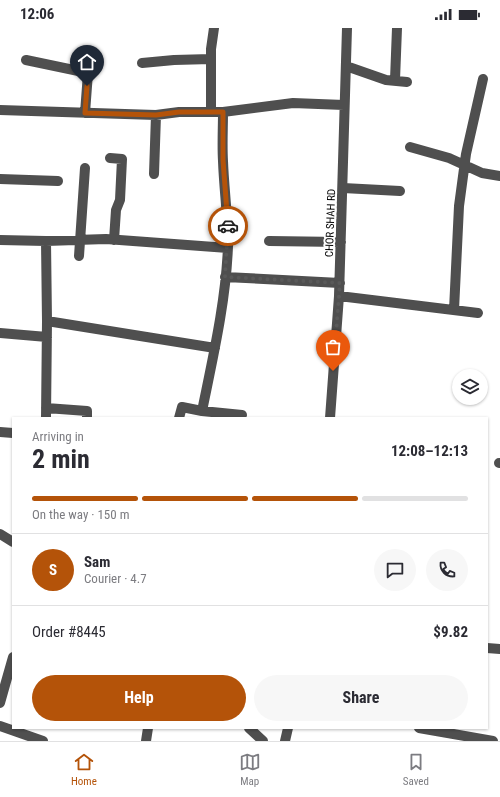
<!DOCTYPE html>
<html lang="en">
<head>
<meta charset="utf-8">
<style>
  body { margin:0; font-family:"Roboto Condensed",sans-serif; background:#f7f7f7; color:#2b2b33; height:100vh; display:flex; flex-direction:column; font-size:15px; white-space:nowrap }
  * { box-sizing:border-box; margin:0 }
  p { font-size:13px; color:#7c7c81 }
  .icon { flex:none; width:22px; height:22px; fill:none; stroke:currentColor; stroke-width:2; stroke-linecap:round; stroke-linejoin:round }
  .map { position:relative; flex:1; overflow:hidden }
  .side { position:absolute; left:12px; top:389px; width:476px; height:312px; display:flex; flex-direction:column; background:#fff; border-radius:0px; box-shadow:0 1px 3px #0004 }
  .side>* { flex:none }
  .tools { position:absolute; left:452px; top:341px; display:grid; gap:8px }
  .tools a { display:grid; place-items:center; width:36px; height:36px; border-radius:50%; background:#fff; box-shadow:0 1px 3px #0004; font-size:20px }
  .pin { position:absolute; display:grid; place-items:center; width:34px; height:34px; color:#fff; margin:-41px -17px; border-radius:50% 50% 50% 0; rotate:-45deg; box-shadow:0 0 4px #0007 }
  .pin .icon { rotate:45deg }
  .courier { position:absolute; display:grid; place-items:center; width:40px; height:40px; margin:-20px; border:3px solid #b45309; border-radius:50%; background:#fff; color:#222; box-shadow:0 1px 5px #0007 }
  .head em { font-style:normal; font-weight:700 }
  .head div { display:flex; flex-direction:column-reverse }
  .head { display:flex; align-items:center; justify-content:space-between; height:68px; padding:0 20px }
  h1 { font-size:26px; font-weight:700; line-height:30px }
  .bar { display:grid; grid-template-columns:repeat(4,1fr); gap:6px 4px; align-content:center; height:48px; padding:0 20px }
  .bar i { height:5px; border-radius:3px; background:#e1e1e2 }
  .bar .active { background:#b45309 }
  .bar p { grid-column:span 4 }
  .line { display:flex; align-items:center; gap:10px; padding:0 20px; border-top:1px solid #e1e1e2 }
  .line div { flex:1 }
  .round { display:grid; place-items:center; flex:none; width:42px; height:42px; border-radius:21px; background:#f7f7f7 }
  .primary-button { display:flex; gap:8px; margin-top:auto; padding:8px 20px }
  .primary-button a { flex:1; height:46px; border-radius:24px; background:#b45309; color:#fff; font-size:16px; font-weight:700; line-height:46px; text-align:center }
  .primary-button a+a { background:#f7f7f7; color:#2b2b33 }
  .status { display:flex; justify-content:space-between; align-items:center; height:28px; padding:0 20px; background:#fff; direction:ltr }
  .status svg { height:11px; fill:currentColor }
  .dock { display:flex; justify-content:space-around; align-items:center; height:56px; border-top:1px solid #e1e1e2; background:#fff; font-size:11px; color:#7c7c81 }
  .dock a { display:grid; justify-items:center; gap:2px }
  .dock .active { color:#b45309 }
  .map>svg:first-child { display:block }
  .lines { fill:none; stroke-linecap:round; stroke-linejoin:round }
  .minor { stroke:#4f4f4f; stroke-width:10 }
  .done { stroke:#595959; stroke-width:4; stroke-dasharray:0 7.2 }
  .route { stroke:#b45309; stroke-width:5 }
  .labels { text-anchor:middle; stroke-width:4; stroke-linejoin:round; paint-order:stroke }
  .street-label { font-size:11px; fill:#000; stroke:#fff }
</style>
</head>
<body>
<div class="status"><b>12:06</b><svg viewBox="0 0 49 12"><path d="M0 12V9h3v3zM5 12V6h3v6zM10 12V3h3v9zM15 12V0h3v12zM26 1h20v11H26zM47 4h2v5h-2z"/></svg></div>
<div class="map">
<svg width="500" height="713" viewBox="0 0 500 713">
  <rect width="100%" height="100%" fill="#fff"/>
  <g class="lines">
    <path class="minor" d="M26,32L88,45L85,85
      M142,35L174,32L211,31
      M346,38L386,52L407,54
      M395,52L397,0
      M0,82L156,87L179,84H223L293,75L344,77
      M211,84V21L214,0
      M410,119L449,130L482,145L500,148
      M110,130L122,131L120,172L116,182L114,212
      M154,146L156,87
      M0,151L58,153
      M343,160L400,163
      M0,212L46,213L106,211L228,220
      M269,213L341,214
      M79,228L85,140
      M225,249L340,255
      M339,268L478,285
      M454,282L459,178L466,126L483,51
      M47,293L215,320
      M0,305L47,309
      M46,380L87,383V390
      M202,383C213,329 226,273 228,218C228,189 224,161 223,133C222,117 223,100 223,84
      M46,390L47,293L46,213
      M179,390L182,379L202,383L242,387
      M330,390L339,268L347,0
      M0,404L13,405
      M499,435H500
      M0,506L13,514
      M487,620L500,621
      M0,675L13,629
      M0,698L43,713
      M249,700L263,713
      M419,700L493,713
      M146,713L148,700
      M285,713L288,700"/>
  </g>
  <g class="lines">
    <path class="done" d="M228,198L225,249L340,255L333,343"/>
    <path class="route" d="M87,58L85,85L156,87L179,84H223V132L228,198"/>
  </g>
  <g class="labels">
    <g class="street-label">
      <text transform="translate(330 195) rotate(-88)" y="4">CHOR SHAH RD</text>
    </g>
  </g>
</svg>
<div class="tools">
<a><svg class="icon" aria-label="layers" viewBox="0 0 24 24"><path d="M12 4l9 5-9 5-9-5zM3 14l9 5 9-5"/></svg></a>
</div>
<div class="pin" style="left:333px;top:343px;background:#ea580c"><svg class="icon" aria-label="bag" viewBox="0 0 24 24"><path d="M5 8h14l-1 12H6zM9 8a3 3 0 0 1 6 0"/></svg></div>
<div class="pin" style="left:87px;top:58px;background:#1f2937"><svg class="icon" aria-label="home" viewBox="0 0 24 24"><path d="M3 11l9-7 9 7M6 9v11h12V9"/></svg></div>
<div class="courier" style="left:228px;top:198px"><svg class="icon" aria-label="car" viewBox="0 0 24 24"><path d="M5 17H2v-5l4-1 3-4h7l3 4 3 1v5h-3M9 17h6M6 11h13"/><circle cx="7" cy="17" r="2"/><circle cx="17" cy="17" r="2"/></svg></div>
<section class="side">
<div class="head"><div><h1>2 min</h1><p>Arriving in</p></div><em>12:08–12:13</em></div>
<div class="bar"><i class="active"></i><i class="active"></i><i class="active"></i><i></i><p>On the way · 150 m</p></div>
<div class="line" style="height:72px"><b class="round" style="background:#b45309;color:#fff">S</b><div><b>Sam</b><p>Courier · 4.7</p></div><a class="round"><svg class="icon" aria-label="chat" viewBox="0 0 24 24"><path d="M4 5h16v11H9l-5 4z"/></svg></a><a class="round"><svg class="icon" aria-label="phone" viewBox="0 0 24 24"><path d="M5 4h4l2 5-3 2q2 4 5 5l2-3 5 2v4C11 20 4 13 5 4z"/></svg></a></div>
<div class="line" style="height:52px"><div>Order #8445</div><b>$9.82</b></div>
<div class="primary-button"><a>Help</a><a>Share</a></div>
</section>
</div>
<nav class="dock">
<a class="active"><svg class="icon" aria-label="home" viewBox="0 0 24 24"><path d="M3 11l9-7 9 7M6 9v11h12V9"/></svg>Home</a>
<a><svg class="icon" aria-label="map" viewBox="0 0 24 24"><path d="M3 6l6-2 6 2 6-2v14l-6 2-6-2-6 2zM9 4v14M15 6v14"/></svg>Map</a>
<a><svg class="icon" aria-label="saved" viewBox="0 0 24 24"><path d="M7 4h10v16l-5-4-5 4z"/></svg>Saved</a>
</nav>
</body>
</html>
